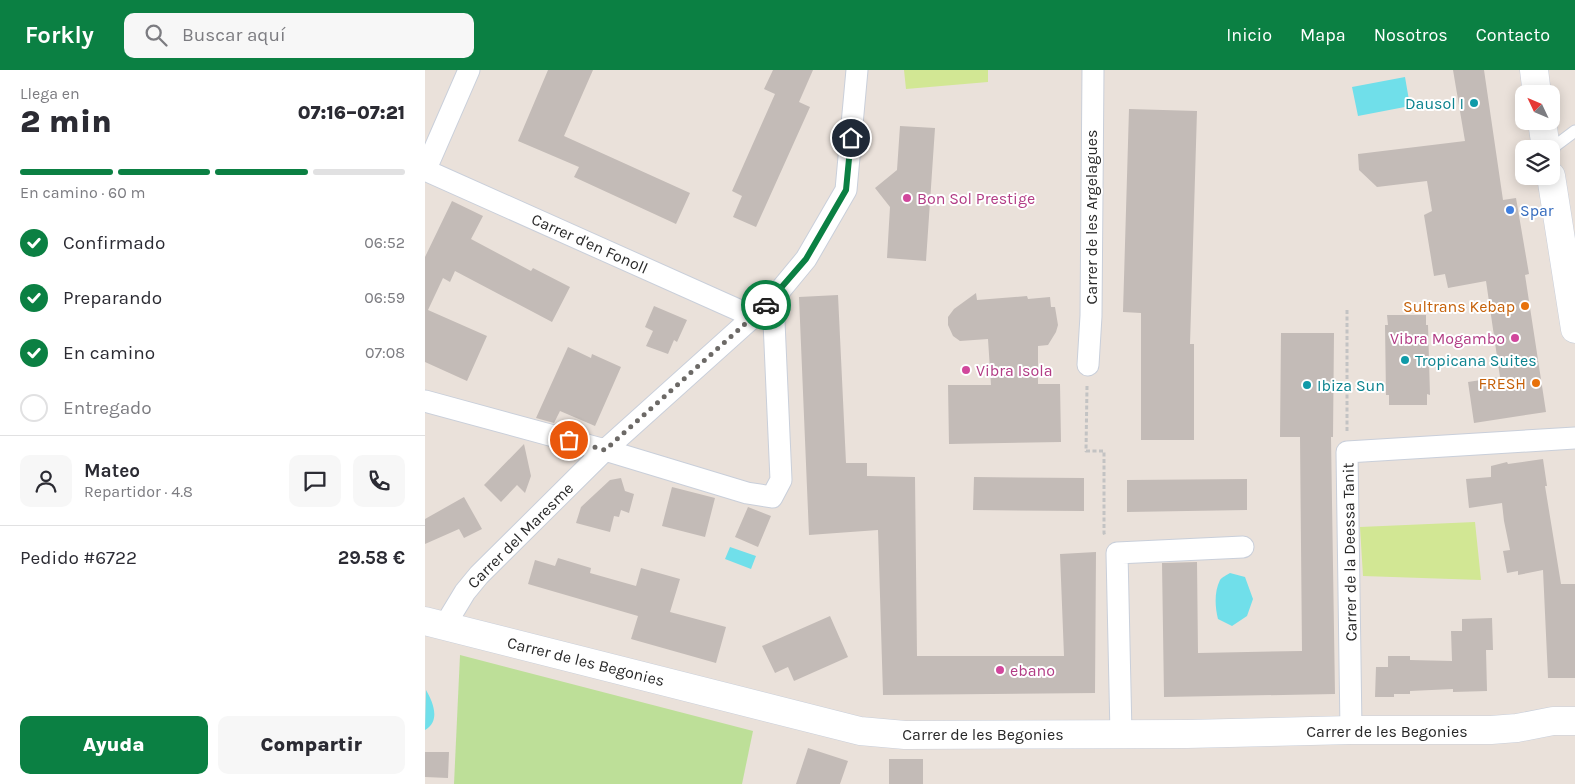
<!DOCTYPE html>
<html lang="es">
<head>
<meta charset="utf-8">
<style>
  body { margin:0; font-family:Karla,sans-serif; background:#f7f7f7; color:#2b2b33; height:100vh; display:flex; flex-direction:column; font-size:19px; white-space:nowrap }
  * { box-sizing:border-box; margin:0 }
  p { font-size:16px; color:#7c7c81 }
  .icon { flex:none; width:28px; height:28px; fill:none; stroke:currentColor; stroke-width:2; stroke-linecap:round; stroke-linejoin:round }
  .map { position:relative; flex:1; overflow:hidden }
  .side { display:flex; flex-direction:column; background:#fff; width:425px }
  .side>* { flex:none }
  .needle { width:32px; rotate:314deg }
  .controls { position:absolute; left:1090px; top:15px; display:grid; gap:10px }
  .controls a { display:grid; place-items:center; width:45px; height:45px; border-radius:10px; background:#fff; box-shadow:0 2px 12px #0003; font-size:25px }
  .pin { position:absolute; display:grid; place-items:center; width:42px; height:42px; color:#fff; margin:-21px; border:2px solid #fff; border-radius:50%; box-shadow:0 1px 5px #0007 }
  .courier { position:absolute; display:grid; place-items:center; width:50px; height:50px; margin:-25px; border:4px solid #0b8043; border-radius:50%; background:#fff; color:#222; box-shadow:0 1px 6px #0007 }
  .headline em { font-style:normal; font-weight:800 }
  .headline div { display:flex; flex-direction:column-reverse }
  .headline { display:flex; align-items:center; justify-content:space-between; height:85px; padding:0 20px }
  h1 { font-size:32px; font-weight:800; line-height:38px }
  .bar { display:grid; grid-template-columns:repeat(4,1fr); gap:8px 5px; align-content:center; height:60px; padding:0 20px }
  .bar i { height:6px; border-radius:4px; background:#e1e1e2 }
  .bar .active { background:#0b8043 }
  .bar p { grid-column:span 4 }
  .line { display:flex; align-items:center; gap:12px; padding:0 20px; border-top:1px solid #e1e1e2 }
  .line div { flex:1 }
  .round { display:grid; place-items:center; flex:none; width:52px; height:52px; border-radius:10px; background:#f7f7f7 }
  ol { padding:0 20px; list-style:none }
  li { display:flex; align-items:center; gap:15px; height:55px }
  li p { margin-inline-start:auto }
  li .icon { padding:5px; border-radius:50%; background:#0b8043; color:#fff; stroke-width:4 }
  li:last-child { color:#7c7c81 }
  li i { width:28px; height:28px; border:2px solid #e1e1e2; border-radius:50% }
  .cta { display:flex; gap:10px; margin-top:auto; padding:10px 20px }
  .cta a { flex:1; height:58px; border-radius:10px; background:#0b8043; color:#fff; font-size:20px; font-weight:800; line-height:58px; text-align:center }
  .cta a+a { background:#f7f7f7; color:#2b2b33 }
  header { display:flex; align-items:center; gap:30px; box-sizing:border-box; height:70px; padding:0 25px; background:#0b8043; color:#fff }
  header strong { font-size:24px }
  nav { display:flex; gap:28px; margin-inline-start:auto; font-size:18px }
  .search { width:350px; height:45px; background:#f7f7f7; display:flex; align-items:center; gap:12px; box-sizing:border-box; padding:0 18px; border-radius:10px; color:#7c7c81; font-size:19px }
  main { display:flex; flex:1; min-height:0 }
  .map>svg:first-child { display:block }
  .green { fill:#bddf98 }
  .pitch { fill:#d2e794 }
  .water { fill:#70dfea }
  .building { fill:#c3bbb7 }
  .lines { fill:none; stroke-linecap:round; stroke-linejoin:round }
  .service-casing { stroke:#c9cfda; stroke-width:13 }
  .minor-casing { stroke:#c9cfda; stroke-width:23 }
  .tertiary-casing { stroke:#c9cfda; stroke-width:29 }
  .path { stroke:#c3c3c3; stroke-width:3; stroke-dasharray:4 2.5; stroke-linecap:butt }
  .service { stroke:#fff; stroke-width:11 }
  .minor { stroke:#fff; stroke-width:21 }
  .tertiary { stroke:#fff; stroke-width:28 }
  .done { stroke:#6c6966; stroke-width:5; stroke-dasharray:0 9 }
  .route { stroke:#0b8043; stroke-width:6 }
  .culture-dot { fill:#0f9aa8; stroke:#fff; stroke-width:2 }
  .hotel-dot { fill:#d1479c; stroke:#fff; stroke-width:2 }
  .shop-dot { fill:#3f7fe0; stroke:#fff; stroke-width:2 }
  .food-dot { fill:#e8710a; stroke:#fff; stroke-width:2 }
  .labels { text-anchor:middle; stroke-width:4; stroke-linejoin:round; paint-order:stroke }
  .culture-label { font-size:16px; fill:#0d838f; stroke:#fff; text-anchor:start }
  .hotel-label { font-size:16px; fill:#b23c85; stroke:#fff; text-anchor:start }
  .shop-label { font-size:16px; fill:#366cbe; stroke:#fff; text-anchor:start }
  .street-label { font-size:16px; fill:#282828; stroke:#fff }
  .food-label { font-size:16px; fill:#c56008; stroke:#fff; text-anchor:end }
</style>
</head>
<body>
<header>
<strong>Forkly</strong>
<div class="search"><svg class="icon" aria-label="search" viewBox="0 0 24 24"><circle cx="10" cy="10" r="6"/><path d="M15 15l6 6"/></svg>Buscar aquí</div>
<nav><a>Inicio</a><a>Mapa</a><a>Nosotros</a><a>Contacto</a></nav>
</header>
<main>
<section class="side">
<div class="headline"><div><h1>2 min</h1><p>Llega en</p></div><em>07:16–07:21</em></div>
<div class="bar"><i class="active"></i><i class="active"></i><i class="active"></i><i></i><p>En camino · 60 m</p></div>
<ol>
<li><svg class="icon" aria-label="check" viewBox="0 0 24 24"><path d="M5 12l5 5 9-10"/></svg>Confirmado<p>06:52</p></li>
<li><svg class="icon" aria-label="check" viewBox="0 0 24 24"><path d="M5 12l5 5 9-10"/></svg>Preparando<p>06:59</p></li>
<li><svg class="icon" aria-label="check" viewBox="0 0 24 24"><path d="M5 12l5 5 9-10"/></svg>En camino<p>07:08</p></li>
<li><i></i>Entregado</li>
</ol>
<div class="line" style="height:90px"><a class="round"><svg class="icon" aria-label="person" viewBox="0 0 24 24"><circle cx="12" cy="8" r="4"/><path d="M4 21q1-7 8-7t8 7"/></svg></a><div><b>Mateo</b><p>Repartidor · 4.8</p></div><a class="round"><svg class="icon" aria-label="chat" viewBox="0 0 24 24"><path d="M4 5h16v11H9l-5 4z"/></svg></a><a class="round"><svg class="icon" aria-label="phone" viewBox="0 0 24 24"><path d="M5 4h4l2 5-3 2q2 4 5 5l2-3 5 2v4C11 20 4 13 5 4z"/></svg></a></div>
<div class="line" style="height:65px"><div>Pedido #6722</div><b>29.58 €</b></div>
<div class="cta"><a>Ayuda</a><a>Compartir</a></div>
</section>
<div class="map">
<svg width="1150" height="714" viewBox="0 0 1150 714">
  <rect width="100%" height="100%" fill="#eae1da"/>
  <path class="green" d="M35,585L328,661L317,714H29Z"/>
  <path class="pitch" d="M479,0H563V12L481,19Z
    M1050,452L1056,510L938,506L935,457Z"/>
  <path class="water" d="M980,7L985,36L933,46L927,17Z
    M305,477L331,486L326,499L300,489Z
    M805,503L820,507L828,529L822,546L807,556L793,549C790,537 789,522 795,510C797,507 802,505 805,503Z
    M1,620C8,632 16,651 0,660Z"/>
  <path class="building" d="M123,0H168L139,66L265,123L251,154L149,107L154,97L93,71Z
    M348,0H388L374,32L385,37L331,157L308,147L317,126L307,121L350,24L339,19Z
    M1028,0H1059L1078,130L1091,128L1104,204L1100,205L1121,342L1049,353L1043,312L1075,307L1061,211L1023,218L1020,204L1009,206L999,145L1007,141L1002,111L952,117L934,100L933,84L1040,71Z
    M704,39L772,41L765,274H769V370H716V243L698,242Z
    M475,56L510,58L501,191L462,188L465,137L450,118L472,100Z
    M27,131L58,146L46,169L106,201L108,198L145,217L127,252L30,201L25,212L18,208L3,240L62,266L42,311L0,292V187Z
    M551,223L552,230L602,226L603,229L625,227L626,237H630L633,255L631,262L623,275L613,276V314H635L636,372L524,374L523,315H566L563,269L535,271L528,266L523,255V247L529,239Z
    M413,225L421,393H442V406L490,407L492,586H639L635,484L671,482L670,623L458,625L453,460L384,465L374,227Z
    M229,236L262,250L252,272L249,270L243,284L221,276L228,261L220,257Z
    M962,245H1001V255H1003L1005,325L1002,324V335H964V325H961L960,255H963Z
    M856,263H909L908,367H906L910,624L739,627L737,493L772,492L773,583L877,581L875,367H855Z
    M143,277L166,288L167,284L196,297L170,356L135,341L129,353L111,348Z
    M99,374L106,406L100,423L92,415L76,432L59,415Z
    M1118,389L1122,416H1120L1136,514H1150V608H1123L1118,500L1093,505V501L1082,503L1078,481L1085,480L1079,451L1077,433L1044,438L1041,409L1066,407V396L1082,392L1083,394Z
    M549,407L659,408V441L548,440Z
    M196,408L200,421L209,424L204,443L196,440L194,447L189,446L185,462L151,453L156,437L185,410Z
    M822,409V440L702,442V410Z
    M247,417L290,428L280,467L237,456Z
    M39,427L57,459L39,468L34,459L0,474V449Z
    M323,437L346,446L333,477L310,467Z
    M133,488L166,498L165,503L211,516L216,498L255,509L245,542L301,557L291,593L206,569L213,546L103,514L110,490L130,496Z
    M405,546L423,587L369,611L363,597L350,603L337,576Z
    M1067,548L1068,580H1061L1062,621L1028,622V619L985,621V624H969V627H950L951,597H963V586H985V590L1027,591L1026,561H1037V549Z
    M383,678L423,691L415,714H371Z
    M0,682H24L23,708L0,707Z
    M464,689H498V714H464Z"/>
  <g class="lines">
    <defs>
      <path id="service" d="M1126,79L1150,61"/>
      <path id="minor" d="M0,100L329,247
        M0,101L44,0
        M663,295L666,246L668,0
        M0,331L180,380L322,423L347,427L356,410L348,229
        M20,555L40,522L54,505L180,380L348,229L381,189L421,120L432,0
        M926,660L922,382L1150,368
        M696,664L692,483L818,477"/>
      <path id="tertiary" d="M1109,0L1112,24
        M1117,51L1121,79
        M1126,106L1150,259
        M0,551L435,661L480,665L762,664L926,660H1066L1092,658L1128,651H1150"/>
    </defs>
    <use href="#service" class="service-casing"/>
    <use href="#minor" class="minor-casing"/>
    <use href="#tertiary" class="tertiary-casing"/>
    <path class="path" d="M922,240V362
      M662,316L661,381H679V463L680,466"/>
    <use href="#service" class="service"/>
    <use href="#minor" class="minor"/>
    <use href="#tertiary" class="tertiary"/>
  </g>
  <g class="lines">
    <path class="done" d="M144,370L180,380L341,235"/>
    <path class="route" d="M341,235L381,189L421,120L426,68"/>
  </g>
  <g class="culture-dot">
    <circle cx="1049" cy="33" r="5"/>
    <circle cx="980" cy="290" r="5"/>
    <circle cx="882" cy="315" r="5"/>
  </g>
  <g class="hotel-dot">
    <circle cx="482" cy="128" r="5"/>
    <circle cx="1090" cy="268" r="5"/>
    <circle cx="541" cy="300" r="5"/>
    <circle cx="575" cy="600" r="5"/>
  </g>
  <circle class="shop-dot" cx="1085" cy="140" r="5"/>
  <g class="food-dot">
    <circle cx="1100" cy="236" r="5"/>
    <circle cx="1111" cy="313" r="5"/>
  </g>
  <g class="labels">
    <g class="culture-label">
      <text x="1039" y="39" text-anchor="end">Dausol I</text>
      <text x="990" y="296">Tropicana Suites</text>
      <text x="892" y="321">Ibiza Sun</text>
    </g>
    <g class="hotel-label">
      <text x="492" y="134">Bon Sol Prestige</text>
      <text x="1080" y="274" text-anchor="end">Vibra Mogambo</text>
      <text x="551" y="306">Vibra Isola</text>
      <text x="585" y="606">ebano</text>
    </g>
    <g class="shop-label">
      <text x="1095" y="146">Spar</text>
    </g>
    <g class="street-label">
      <text transform="translate(666 147) rotate(-90)" y="6">Carrer de les Argelagues</text>
      <text transform="translate(165 173) rotate(24)" y="6">Carrer d'en Fonoll</text>
      <text transform="translate(95 465) rotate(-45)" y="6">Carrer del Maresme</text>
      <text transform="translate(924 482) rotate(-91)" y="6">Carrer de la Deessa Tanit</text>
      <text transform="translate(161 591) rotate(14)" y="6">Carrer de les Begonies</text>
      <text x="962" y="667">Carrer de les Begonies</text>
      <text x="558" y="670">Carrer de les Begonies</text>
    </g>
    <g class="food-label">
      <text x="1090" y="242">Sultrans Kebap</text>
      <text x="1101" y="319">FRESH</text>
    </g>
  </g>
</svg>
<div class="controls">
<a><svg class="needle" viewBox="-14 -14 28 28"><path d="M0-13l5 13h-10z" fill="#e53935"/><path d="M0 13l5-13h-10z" fill="#7c7c81"/></svg></a>
<a><svg class="icon" aria-label="layers" viewBox="0 0 24 24"><path d="M12 4l9 5-9 5-9-5zM3 14l9 5 9-5"/></svg></a>
</div>
<div class="pin" style="left:144px;top:370px;background:#ea580c"><svg class="icon" aria-label="bag" viewBox="0 0 24 24"><path d="M5 8h14l-1 12H6zM9 8a3 3 0 0 1 6 0"/></svg></div>
<div class="pin" style="left:426px;top:68px;background:#1f2937"><svg class="icon" aria-label="home" viewBox="0 0 24 24"><path d="M3 11l9-7 9 7M6 9v11h12V9"/></svg></div>
<div class="courier" style="left:341px;top:235px"><svg class="icon" aria-label="car" viewBox="0 0 24 24"><path d="M5 17H2v-5l4-1 3-4h7l3 4 3 1v5h-3M9 17h6M6 11h13"/><circle cx="7" cy="17" r="2"/><circle cx="17" cy="17" r="2"/></svg></div>
</div>
</main>
</body>
</html>
